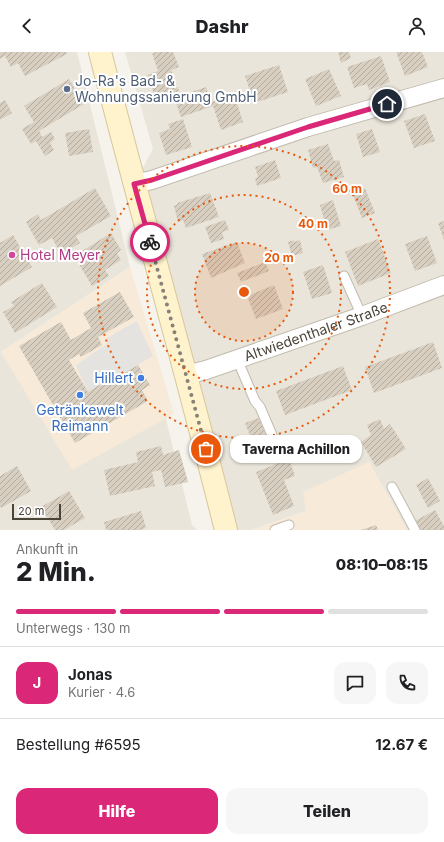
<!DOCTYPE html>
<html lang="de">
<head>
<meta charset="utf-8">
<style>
  body { margin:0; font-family:Inter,sans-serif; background:#f6f6f6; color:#202124; height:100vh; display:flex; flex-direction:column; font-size:15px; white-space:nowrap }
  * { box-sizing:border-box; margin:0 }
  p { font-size:13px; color:#757577 }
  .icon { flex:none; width:22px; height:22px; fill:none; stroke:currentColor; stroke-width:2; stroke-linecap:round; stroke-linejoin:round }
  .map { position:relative; height:478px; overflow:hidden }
  .side { display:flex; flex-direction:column; background:#fff; flex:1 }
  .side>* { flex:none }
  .scale { position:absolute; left:12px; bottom:10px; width:49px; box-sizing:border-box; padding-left:4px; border:2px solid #4b4439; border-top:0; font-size:11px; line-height:14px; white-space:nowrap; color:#4b4439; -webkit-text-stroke:3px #fff; paint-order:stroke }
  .pin { position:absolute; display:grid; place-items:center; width:34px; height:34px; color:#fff; margin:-17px; border:2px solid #fff; border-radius:50%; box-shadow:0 1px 4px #0007 }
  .courier { position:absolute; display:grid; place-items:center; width:40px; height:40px; margin:-20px; border:3px solid #db2777; border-radius:50%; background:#fff; color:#222; box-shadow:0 1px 5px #0007 }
  .bubble { position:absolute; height:28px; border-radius:12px; background:#fff; box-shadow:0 1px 3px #0004; font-size:13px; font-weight:800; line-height:28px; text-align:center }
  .headline em { font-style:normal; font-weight:800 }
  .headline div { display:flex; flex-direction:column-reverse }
  .headline { display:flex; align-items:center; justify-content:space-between; height:68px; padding:0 16px }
  h1 { font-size:26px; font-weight:800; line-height:30px }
  .bar { display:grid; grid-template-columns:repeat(4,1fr); gap:6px 4px; align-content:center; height:48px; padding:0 16px }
  .bar i { height:5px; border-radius:3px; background:#e0e0e0 }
  .bar .on { background:#db2777 }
  .bar p { grid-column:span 4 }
  .line { display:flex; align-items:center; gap:10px; padding:0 16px; border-top:1px solid #e0e0e0 }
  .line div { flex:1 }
  .round { display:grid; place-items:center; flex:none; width:42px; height:42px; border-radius:12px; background:#f6f6f6 }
  .action { display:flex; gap:8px; margin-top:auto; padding:8px 16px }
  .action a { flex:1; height:46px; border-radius:12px; background:#db2777; color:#fff; font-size:16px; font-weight:800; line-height:46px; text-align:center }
  .action a+a { background:#f6f6f6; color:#202124 }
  header { display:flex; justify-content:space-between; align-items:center; height:52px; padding:0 16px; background:#fff; font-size:18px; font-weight:800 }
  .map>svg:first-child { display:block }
  .residential { fill:#eae5da }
  .commercial { fill:#f7ead8 }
  .parking { fill:#e5e3e0 }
  .building { fill:url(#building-hatch) }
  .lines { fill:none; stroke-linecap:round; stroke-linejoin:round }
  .lane-casing { stroke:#c2bbae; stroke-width:11 }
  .street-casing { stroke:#c2bbae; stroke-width:20 }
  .secondary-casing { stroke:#d6c79b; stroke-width:24 }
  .lane { stroke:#fff; stroke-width:9 }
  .street { stroke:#fff; stroke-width:18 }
  .secondary { stroke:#fff3cd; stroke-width:22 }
  .done { stroke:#878178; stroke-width:4; stroke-dasharray:0 7.2 }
  .route { stroke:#db2777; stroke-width:5 }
  .ring { fill:none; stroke:#e8590c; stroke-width:2; stroke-dasharray:2 4 }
  .service-dot { fill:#5c6f8a; stroke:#fff; stroke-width:1.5 }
  .hotel-dot { fill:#d1479c; stroke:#fff; stroke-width:1.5 }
  .shop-dot { fill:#3f7fe0; stroke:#fff; stroke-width:1.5 }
  .labels { text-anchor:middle; stroke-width:4; stroke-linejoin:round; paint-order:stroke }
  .service-label { font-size:14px; fill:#4e5e75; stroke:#fff; text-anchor:start }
  .hotel-label { font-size:14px; fill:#b23c85; stroke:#fff; text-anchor:start }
  .street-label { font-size:14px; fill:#4b4439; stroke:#fff }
  .shop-label { font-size:14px; fill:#366cbe; stroke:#fff; text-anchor:end }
  .centre { fill:#e8590c; stroke:#fff; stroke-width:2 }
  .ring-label { font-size:12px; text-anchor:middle; font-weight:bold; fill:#e8590c; stroke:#fff; stroke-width:4; stroke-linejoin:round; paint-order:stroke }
</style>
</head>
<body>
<header><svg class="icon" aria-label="back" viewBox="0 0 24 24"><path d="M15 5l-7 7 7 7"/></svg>Dashr<svg class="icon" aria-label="person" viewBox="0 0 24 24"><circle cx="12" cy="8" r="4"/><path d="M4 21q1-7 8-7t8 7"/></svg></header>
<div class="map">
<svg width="444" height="478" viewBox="0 0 444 478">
  <defs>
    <pattern id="building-hatch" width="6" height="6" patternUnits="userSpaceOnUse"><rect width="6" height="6" fill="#d8cfc1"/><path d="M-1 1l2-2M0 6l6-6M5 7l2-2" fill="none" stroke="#b1aa9e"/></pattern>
  </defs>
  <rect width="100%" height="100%" fill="#f6f3ec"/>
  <path class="residential" d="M0,0H77L130,215L1,300L163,355L192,473L197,478H0Z
    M125,0H444V478H407L369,410L306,459L251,478H226L134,132L153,97Z"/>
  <path class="commercial" d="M130,215L174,362L72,418L1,300Z
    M369,410L407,478H252L306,459L303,440Z"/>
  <path class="parking" d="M137,269L153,304L120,323L119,322L88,340L76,313L107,292V286Z"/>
  <path class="building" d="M0,0H66L67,2L25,24L18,11L11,15L5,4L0,7Z
    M157,0H173L179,15L171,18L179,39L156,47L147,23L158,19L152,1Z
    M338,0H349L351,6L341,11Z
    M396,0H422L428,15L405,24Z
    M381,4L390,30L369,38L367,32L354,36L347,15Z
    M279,13L288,40L254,51L245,24Z
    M329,17L341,44L316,54L305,27Z
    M69,27L84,52L39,79L42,85L51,80L55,87L50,91L54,98L45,104L36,89L31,92L22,77L34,70L24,54Z
    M206,35L211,50L234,42L243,70L221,78L213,54L181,65L174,46Z
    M5,48L12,61L0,68V51Z
    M425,62L435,89L414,96L404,69Z
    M183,67L192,95L166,103L159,81L170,77L168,72Z
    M89,77L93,100L69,104L65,81Z
    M372,77L380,100L363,105L356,82Z
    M328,92L334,109L339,108L344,125L323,131L317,115L313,116L308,98Z
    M275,108L281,126L257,134L255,126L258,125L255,115Z
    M95,136L111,164L76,184L80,191L61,202L52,186L39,193L26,170L38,162L41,168Z
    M365,136L375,161L362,166L352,141Z
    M210,141L219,165L186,176L183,168L178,170L174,154L178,152L177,151Z
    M333,148L341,174L327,178L320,153Z
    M225,168L229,178L222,180L224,187L211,191L205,175Z
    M444,169V188L438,171Z
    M111,181L121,198L117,201L121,208L105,218L109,224L92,234L74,204Z
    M13,183L32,215L0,234V191Z
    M427,184L437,211L415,219L405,192Z
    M378,187L391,221L358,234L345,200Z
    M294,188V190L300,188L303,201L292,204L288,190Z
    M237,190L245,211L211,226L202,202Z
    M265,210L269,219L241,230L237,221Z
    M323,213L332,241L312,247L303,220Z
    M42,231L57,255L15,281L3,260L14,254L11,250Z
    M274,233L283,257L256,267L247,244Z
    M120,240L134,265L98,285L102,293L81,305L79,302L69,308L88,340L119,321L120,323L138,313L150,333L142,338L148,349L75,391L19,294L61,270L71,288L91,276L83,261Z
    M433,290L442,316L374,341L365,315Z
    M343,314L352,338L285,363L276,339Z
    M259,366L275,406L261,411L245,371Z
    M380,367L384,377L390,372L406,397L376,415L361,390L371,383L367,373Z
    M161,394L163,403L179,398L188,430L165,435L161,418L152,420L155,434L110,444L104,418L138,410L136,400Z
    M289,407L295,424L284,428L294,454L273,463L256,420Z
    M17,414L31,439L1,456L0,454V424Z
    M428,426L440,449L428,456L416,433Z
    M69,439L85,466L64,478H55L41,455Z
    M435,458L444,474V478H420L415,469Z
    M141,459L146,476L140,478H106L104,470Z
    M376,473L378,478H361Z"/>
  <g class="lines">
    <defs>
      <path id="lane" d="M344,224L362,264
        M237,307L255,349L260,355L272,383
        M392,435L415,478
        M275,478L289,473"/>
      <g id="street">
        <path d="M134,132L152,128L308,75L444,36"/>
        <path id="s1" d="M186,323L206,318L362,264L444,233"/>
      </g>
      <path id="secondary" d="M100,0C141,160 186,318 226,478"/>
    </defs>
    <use href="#lane" class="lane-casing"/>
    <use href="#street" class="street-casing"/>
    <use href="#secondary" class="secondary-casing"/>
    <use href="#lane" class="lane"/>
    <use href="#street" class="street"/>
    <use href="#secondary" class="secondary"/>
  </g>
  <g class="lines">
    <path class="done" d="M150,190L206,397"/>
    <path class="route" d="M150,190L134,132L152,128L308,75L387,52"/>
  </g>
  <circle cx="244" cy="240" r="49" fill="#e8590c" fill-opacity=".12"/>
  <g class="ring">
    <circle cx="244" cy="240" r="49"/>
    <circle cx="244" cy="240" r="97"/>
    <circle cx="244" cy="240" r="146"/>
  </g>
  <circle class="service-dot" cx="67" cy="37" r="4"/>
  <circle class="hotel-dot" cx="12" cy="203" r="4"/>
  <g class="shop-dot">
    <circle cx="141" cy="326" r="4"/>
    <circle cx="80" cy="343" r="4"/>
  </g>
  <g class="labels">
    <g class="service-label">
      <text x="75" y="34">Jo-Ra's Bad- &amp;<tspan x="75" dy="16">Wohnungssanierung GmbH</tspan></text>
    </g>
    <g class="hotel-label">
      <text x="20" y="208">Hotel Meyer</text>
    </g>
    <g class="street-label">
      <text dy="5" stroke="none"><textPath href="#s1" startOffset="137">Altwiedenthaler Straße</textPath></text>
    </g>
    <g class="shop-label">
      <text x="133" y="331">Hillert</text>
      <text x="80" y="363" text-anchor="middle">Getränkewelt<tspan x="80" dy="16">Reimann</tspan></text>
    </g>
  </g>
  <circle cx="244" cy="240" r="6" class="centre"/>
  <g class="ring-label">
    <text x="347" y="141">60 m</text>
    <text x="313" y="176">40 m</text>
    <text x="279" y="210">20 m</text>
  </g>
</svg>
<div class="scale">20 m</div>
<div class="pin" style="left:206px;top:397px;background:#ea580c"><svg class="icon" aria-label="bag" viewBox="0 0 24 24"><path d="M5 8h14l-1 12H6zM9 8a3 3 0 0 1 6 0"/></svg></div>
<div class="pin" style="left:387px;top:52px;background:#1f2937"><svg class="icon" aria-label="home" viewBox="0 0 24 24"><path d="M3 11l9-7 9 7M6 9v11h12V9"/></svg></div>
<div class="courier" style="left:150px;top:190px"><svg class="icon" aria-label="bike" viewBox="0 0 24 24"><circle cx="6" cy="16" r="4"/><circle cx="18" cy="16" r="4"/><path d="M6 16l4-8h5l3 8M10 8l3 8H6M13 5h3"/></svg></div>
<div class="bubble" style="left:230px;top:383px;width:132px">Taverna Achillon</div>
</div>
<section class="side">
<div class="headline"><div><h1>2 Min.</h1><p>Ankunft in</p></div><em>08:10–08:15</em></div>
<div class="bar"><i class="on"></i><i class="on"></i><i class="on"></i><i></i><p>Unterwegs · 130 m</p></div>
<div class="line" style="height:72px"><b class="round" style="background:#db2777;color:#fff">J</b><div><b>Jonas</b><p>Kurier · 4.6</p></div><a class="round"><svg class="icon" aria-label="chat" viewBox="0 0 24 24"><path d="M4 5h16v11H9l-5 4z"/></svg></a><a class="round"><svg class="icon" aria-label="phone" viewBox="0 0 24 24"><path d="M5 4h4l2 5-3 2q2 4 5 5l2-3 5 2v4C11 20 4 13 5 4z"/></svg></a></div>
<div class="line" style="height:52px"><div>Bestellung #6595</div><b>12.67 €</b></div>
<div class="action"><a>Hilfe</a><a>Teilen</a></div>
</section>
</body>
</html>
